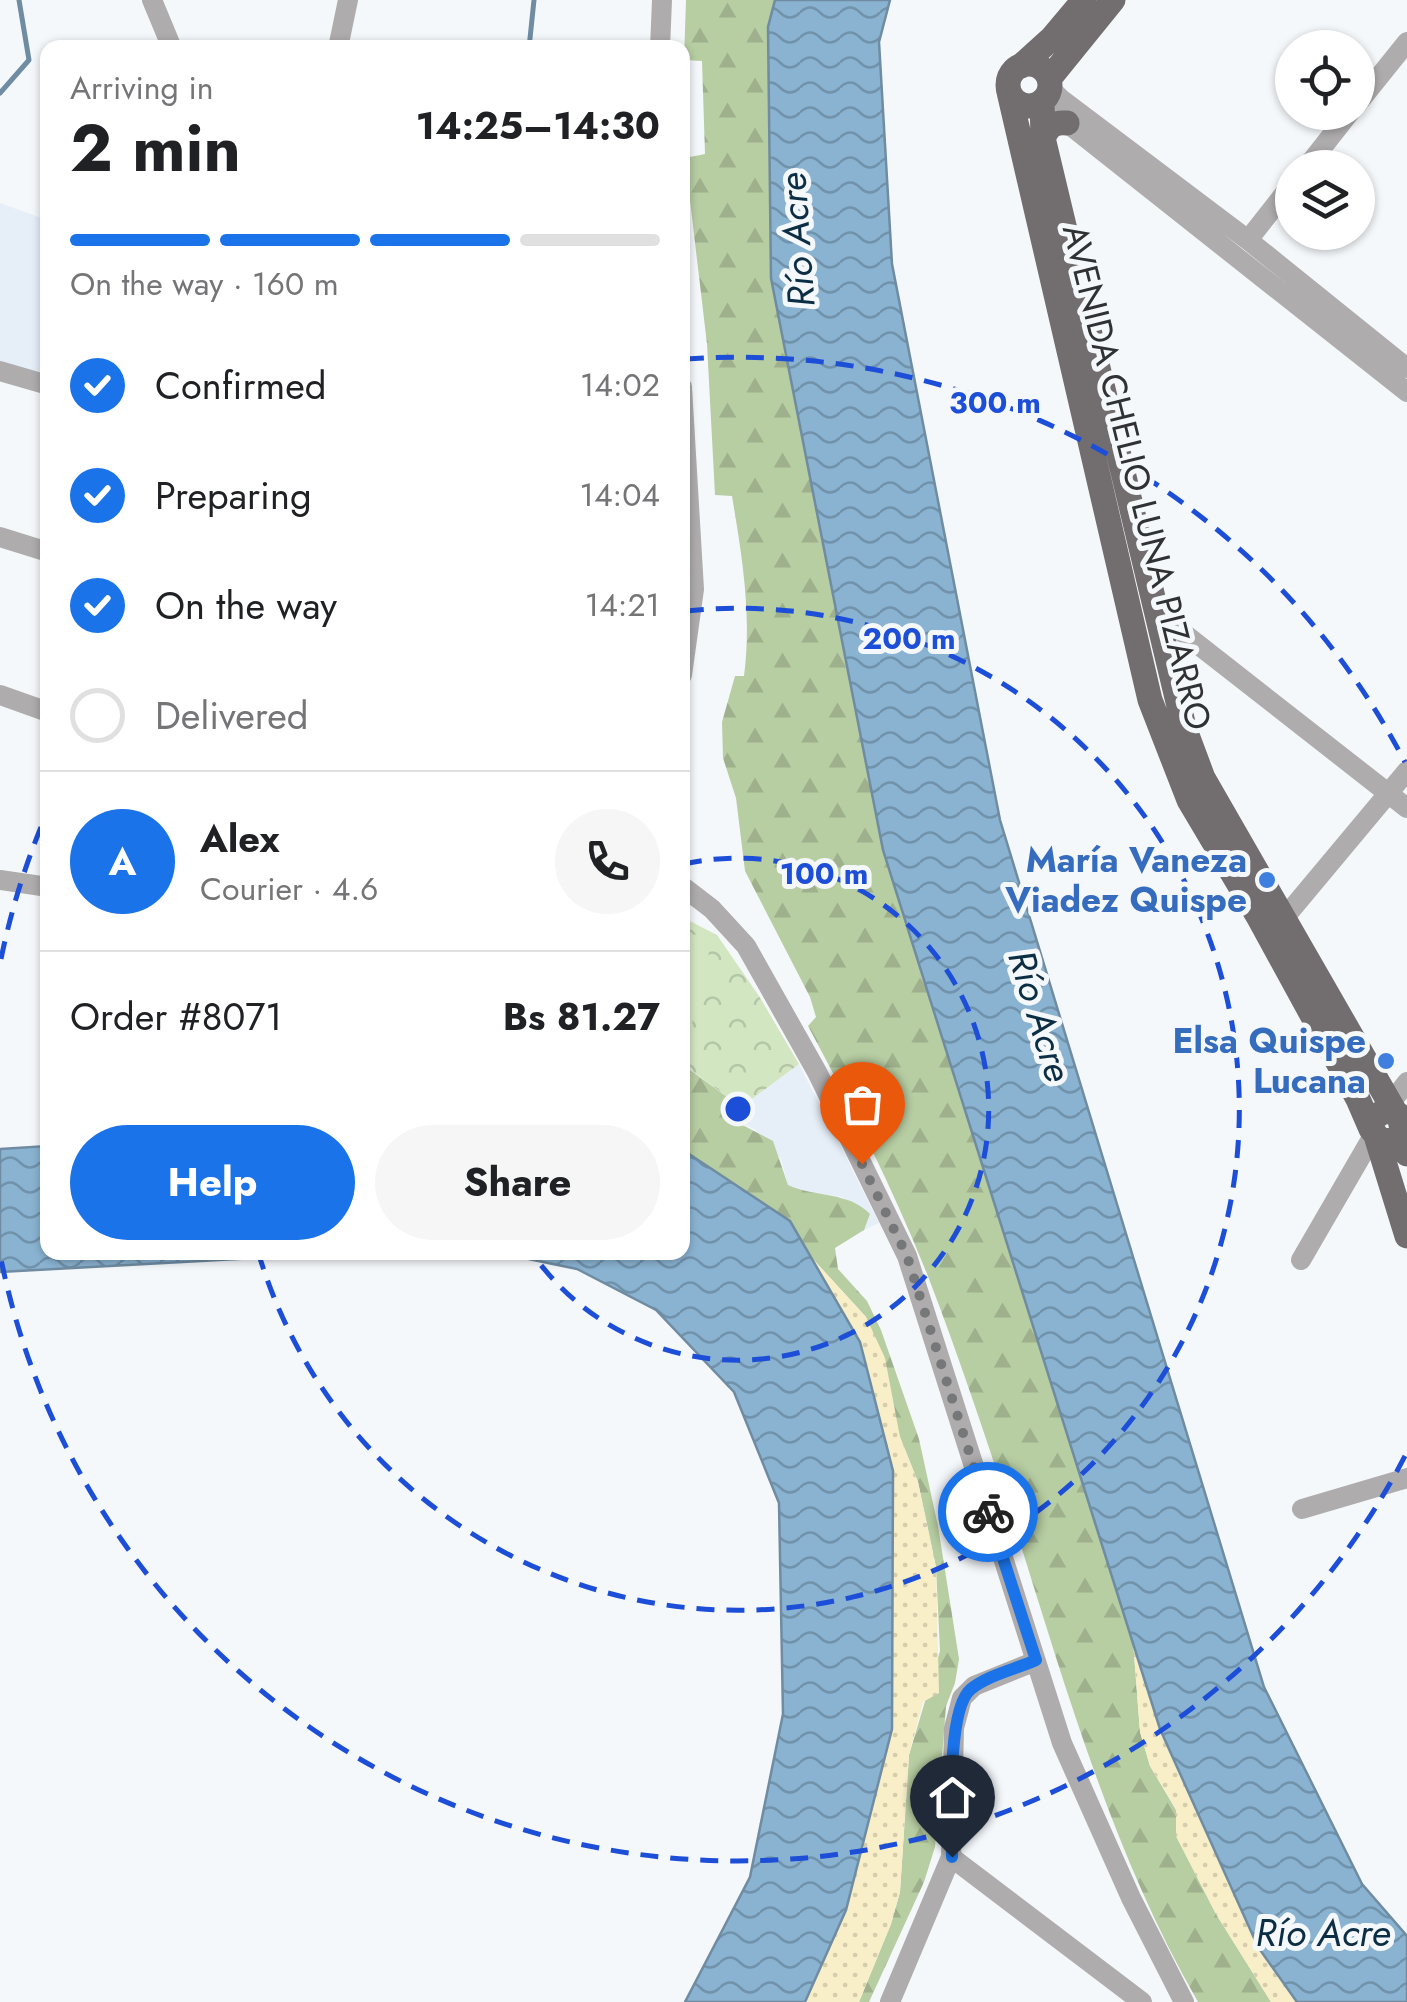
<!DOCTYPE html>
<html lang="en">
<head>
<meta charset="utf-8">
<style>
  body { margin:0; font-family:Jost,sans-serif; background:#f6f6f6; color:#202124; height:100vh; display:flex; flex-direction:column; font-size:38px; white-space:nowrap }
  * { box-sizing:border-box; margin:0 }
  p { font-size:32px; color:#757577 }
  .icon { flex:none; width:55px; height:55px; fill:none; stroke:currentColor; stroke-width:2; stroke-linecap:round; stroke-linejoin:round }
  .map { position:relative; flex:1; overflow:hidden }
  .side { position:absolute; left:40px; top:40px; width:650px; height:1220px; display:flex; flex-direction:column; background:#fff; border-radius:20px; box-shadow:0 2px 8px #0004 }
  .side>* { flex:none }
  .buttons { position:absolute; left:1275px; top:30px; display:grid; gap:20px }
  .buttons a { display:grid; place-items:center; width:100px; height:100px; border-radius:50%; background:#fff; box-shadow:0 2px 8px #0004; font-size:50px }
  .pin { position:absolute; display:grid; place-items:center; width:85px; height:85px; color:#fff; margin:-102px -42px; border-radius:50% 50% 50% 0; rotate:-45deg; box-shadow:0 0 10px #0007 }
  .pin .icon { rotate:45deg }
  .courier { position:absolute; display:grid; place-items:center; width:100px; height:100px; margin:-50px; border:8px solid #1a73e8; border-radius:50%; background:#fff; color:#222; box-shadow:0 2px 12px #0007 }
  .summary em { font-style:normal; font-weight:700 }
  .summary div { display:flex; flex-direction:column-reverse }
  .summary { display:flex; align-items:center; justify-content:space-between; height:170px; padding:0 30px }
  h1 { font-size:65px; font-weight:700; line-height:75px }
  .bar { display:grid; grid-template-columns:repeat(4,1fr); gap:15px 10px; align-content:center; height:120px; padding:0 30px }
  .bar i { height:12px; border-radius:8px; background:#e0e0e0 }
  .bar .on { background:#1a73e8 }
  .bar p { grid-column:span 4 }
  .line { display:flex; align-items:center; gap:25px; padding:0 30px; border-top:2px solid #e0e0e0 }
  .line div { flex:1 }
  .round { display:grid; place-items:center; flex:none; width:105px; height:105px; border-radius:52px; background:#f6f6f6 }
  ol { padding:0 30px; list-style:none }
  li { display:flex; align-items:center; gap:30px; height:110px }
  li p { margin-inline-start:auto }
  li .icon { padding:10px; border-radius:50%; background:#1a73e8; color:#fff; stroke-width:4 }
  li:last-child { color:#757577 }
  li i { width:55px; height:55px; border:5px solid #e0e0e0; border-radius:50% }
  .primary-button { display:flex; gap:20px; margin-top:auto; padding:20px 30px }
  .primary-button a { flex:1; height:115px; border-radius:60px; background:#1a73e8; color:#fff; font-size:40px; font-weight:700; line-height:115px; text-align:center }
  .primary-button a+a { background:#f6f6f6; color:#202124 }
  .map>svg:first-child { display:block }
  .built { fill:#e6eef8 }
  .forest { fill:url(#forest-firs) }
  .sand { fill:url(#sand-dots) }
  .park { fill:url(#park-crowns) }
  .pitch { fill:#d3e6c2 }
  .water { fill:url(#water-waves); stroke:#6f8ca2; stroke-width:2.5 }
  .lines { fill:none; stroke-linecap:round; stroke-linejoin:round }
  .stream { stroke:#6f8ca2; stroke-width:5 }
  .minor { stroke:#aeacad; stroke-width:20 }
  .major { stroke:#726e6f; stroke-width:25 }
  .done { stroke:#757779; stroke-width:10; stroke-dasharray:0 18 }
  .route { stroke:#1a73e8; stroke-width:12 }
  .ring { fill:none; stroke:#1d4ed8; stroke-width:5; stroke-dasharray:18 12 }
  .shop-dot { fill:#3f7fe0; stroke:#f5f8fb; stroke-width:4 }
  .labels { text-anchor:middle; stroke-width:10; stroke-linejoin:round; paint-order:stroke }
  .street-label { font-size:35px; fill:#303133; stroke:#f5f8fb }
  .shop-label { font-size:35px; font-weight:bold; fill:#366cbe; stroke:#f5f8fb; text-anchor:end }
  .water-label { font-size:38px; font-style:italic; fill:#0c2e44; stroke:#f5f8fb }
  .centre { fill:#1d4ed8; stroke:#f5f8fb; stroke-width:5 }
  .ring-label { font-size:30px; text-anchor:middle; font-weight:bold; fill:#1d4ed8; stroke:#f5f8fb; stroke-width:10; stroke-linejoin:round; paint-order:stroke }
</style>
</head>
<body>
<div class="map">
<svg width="1407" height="2002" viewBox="0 0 1407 2002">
  <defs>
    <pattern id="forest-firs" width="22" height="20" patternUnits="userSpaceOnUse" patternTransform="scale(2.5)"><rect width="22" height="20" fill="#b7cda2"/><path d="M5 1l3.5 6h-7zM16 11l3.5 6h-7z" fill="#9eb08c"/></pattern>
    <pattern id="sand-dots" width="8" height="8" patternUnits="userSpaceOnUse" patternTransform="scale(2.5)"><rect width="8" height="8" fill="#f8eec8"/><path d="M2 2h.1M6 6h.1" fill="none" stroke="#d5cdac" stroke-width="1.8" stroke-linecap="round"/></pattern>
    <pattern id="park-crowns" width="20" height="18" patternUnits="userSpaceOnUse" patternTransform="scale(2.5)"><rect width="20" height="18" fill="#d3e6c2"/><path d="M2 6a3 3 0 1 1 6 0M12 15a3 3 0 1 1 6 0" fill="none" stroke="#b5c6a7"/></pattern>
    <pattern id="water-waves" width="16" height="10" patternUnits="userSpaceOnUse" patternTransform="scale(2.5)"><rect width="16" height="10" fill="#8ab3d2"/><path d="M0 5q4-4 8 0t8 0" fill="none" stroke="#7192ab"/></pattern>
  </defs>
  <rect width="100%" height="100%" fill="#f5f8fb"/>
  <path class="built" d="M0,203L47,220V377L0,361Z
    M799,1064L879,1223L864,1230L870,1214L842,1197L801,1191L788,1185L781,1159L754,1129L728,1117L734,1102L741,1107Z"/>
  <path class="forest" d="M686,0H775L768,28L771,278L883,850L1133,1641L1140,1732L1150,1766L1176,1810V1836L1216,1914L1271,2002H1198C1109,1847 1063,1677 1009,1508C984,1432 958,1354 929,1279C895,1192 852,1108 808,1026L816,1017L810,997L745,871L736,798L723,758L722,722L735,676H744C752,615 742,556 732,496L715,495L707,344L685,158L705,154L702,61L684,60Z
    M682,1064L734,1102L729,1118L773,1141L788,1185C816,1198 848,1191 870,1214L864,1230L835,1248L838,1269L867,1301L881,1330L919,1439L938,1526L959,1659L955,1683L946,1706L935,1847L924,1882L869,2002H859L891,1924L900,1892L909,1755L940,1651L936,1567L918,1482L900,1437L866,1317L812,1258L790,1221L683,1150Z"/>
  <path class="sand" d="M812,1258L866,1317L885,1358L900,1437L918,1482L936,1567L939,1693L923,1702L909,1755L900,1892L891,1924L859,2002H805L846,1910L860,1342Z
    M1133,1641L1160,1729L1258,1947L1297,2002H1271L1216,1914L1176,1836V1809L1150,1766L1140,1732Z"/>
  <path class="park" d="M682,917L717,935L759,996L799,1064L741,1107L683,1064Z"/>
  <path class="pitch" d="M683,932L712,939L692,1024L683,1022Z"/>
  <path class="water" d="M775,0H890L879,42L892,264L1000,820L1264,1687L1362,1884L1407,1936V2002H1297L1258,1947L1160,1729L883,850L771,278L768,27Z
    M47,1146L48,1252L347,1253L0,1272V1149Z
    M683,1150L790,1221L860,1342L893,1471L892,1729L846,1910L805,2002H685L750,1877L783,1714L779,1503L734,1392L656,1310L577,1269L499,1253L682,1252Z"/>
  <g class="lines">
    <path class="stream" d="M529,48L534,0
      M0,93L29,60L19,0"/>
    <path class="minor" d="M152,0L172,48
      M338,48L348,0
      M660,48L662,0
      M1049,87L1061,99L1248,240L1407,368
      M1358,103L1407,42
      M1027,106L1067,123L1407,392
      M1306,168L1350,112
      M1248,240L1292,184
      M0,371L48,385
      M682,387L694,589L682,675
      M0,537L48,552
      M1159,614L1407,808
      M0,695L48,712
      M0,880L48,887
      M682,886L712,909L746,946L817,1072L907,1256L1062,1743L1131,1898L1184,2002
      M1285,917L1407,771
      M1390,1104L1407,1082
      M1301,1260L1374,1134
      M1302,1509L1407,1478
      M951,1857L1142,2002
      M890,2002L951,1857L954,1728L962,1698L974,1686L1036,1661"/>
    <path class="major" d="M1008 85a21 21 0 1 1 42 0a21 21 0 1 1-42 0Z
      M1021,66L1052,38L1084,0
      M1049,79L1113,0
      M1009,92L1150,700L1189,800L1258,916L1358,1099L1371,1129
      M1042,101L1043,138L1184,727L1203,778L1395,1112
      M1043,138C1049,126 1053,122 1067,123
      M1401,1134L1395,1140L1381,1141L1371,1129L1373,1119L1385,1110L1399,1115L1407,1154
      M1377,1139L1407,1236"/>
  </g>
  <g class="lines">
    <path class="done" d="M862,1164L907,1256L988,1512"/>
    <path class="route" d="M952,1857C952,1822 946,1709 971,1689C988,1675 1016,1669 1036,1660L988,1512"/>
  </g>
  <g class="ring">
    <path d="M684 864A251 251 0 1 1 532 1253"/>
    <path d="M686 611A501 501 0 1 1 259 1255"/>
    <path d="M1405 1456A752 752 0 0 1 1 1259M1 959A752 752 0 0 1 46 815M686 359A752 752 0 0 1 1405 762"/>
  </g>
  <g class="shop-dot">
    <circle cx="1267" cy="880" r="10"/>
    <circle cx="1386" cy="1061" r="10"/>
  </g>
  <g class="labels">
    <g class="street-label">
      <text transform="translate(1137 477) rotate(76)" y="12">AVENIDA CHELIO LUNA PIZARRO</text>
    </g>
    <g class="shop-label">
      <text x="1247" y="872">María Vaneza<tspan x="1247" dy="40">Viadez Quispe</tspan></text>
      <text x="1366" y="1053">Elsa Quispe<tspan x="1366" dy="40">Lucana</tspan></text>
    </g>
    <g class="water-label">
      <text transform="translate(797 240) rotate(-94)" y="13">Río Acre</text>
      <text transform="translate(1040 1016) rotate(73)" y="13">Río Acre</text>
      <text x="1323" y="1946">Río Acre</text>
    </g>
  </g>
  <circle cx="738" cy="1109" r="15" class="centre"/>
  <g class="ring-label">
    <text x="995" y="413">300 m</text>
    <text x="909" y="649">200 m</text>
    <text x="824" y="884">100 m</text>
  </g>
</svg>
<div class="buttons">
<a><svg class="icon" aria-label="locate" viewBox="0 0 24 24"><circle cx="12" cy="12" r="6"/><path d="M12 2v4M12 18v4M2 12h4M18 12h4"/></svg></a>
<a><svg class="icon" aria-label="layers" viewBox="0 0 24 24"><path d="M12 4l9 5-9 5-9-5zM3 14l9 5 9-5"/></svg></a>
</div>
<div class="pin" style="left:862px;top:1164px;background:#ea580c"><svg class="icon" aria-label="bag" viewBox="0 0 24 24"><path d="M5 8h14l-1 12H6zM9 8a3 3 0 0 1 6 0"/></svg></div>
<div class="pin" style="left:952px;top:1857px;background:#1f2937"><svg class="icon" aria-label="home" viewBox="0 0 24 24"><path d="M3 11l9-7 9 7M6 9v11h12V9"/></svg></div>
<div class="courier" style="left:988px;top:1512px"><svg class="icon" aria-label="bike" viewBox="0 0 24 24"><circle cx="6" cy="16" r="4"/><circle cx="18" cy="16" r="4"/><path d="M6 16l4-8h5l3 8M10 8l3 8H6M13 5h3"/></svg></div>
<section class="side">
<div class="summary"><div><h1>2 min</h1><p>Arriving in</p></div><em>14:25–14:30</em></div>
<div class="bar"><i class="on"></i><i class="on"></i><i class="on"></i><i></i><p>On the way · 160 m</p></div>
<ol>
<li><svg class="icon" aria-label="check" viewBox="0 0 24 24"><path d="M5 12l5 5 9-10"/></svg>Confirmed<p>14:02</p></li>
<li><svg class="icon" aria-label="check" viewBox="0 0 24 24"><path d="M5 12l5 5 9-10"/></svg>Preparing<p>14:04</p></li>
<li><svg class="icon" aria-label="check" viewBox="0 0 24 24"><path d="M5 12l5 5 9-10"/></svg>On the way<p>14:21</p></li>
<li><i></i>Delivered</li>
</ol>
<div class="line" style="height:180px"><b class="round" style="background:#1a73e8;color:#fff">A</b><div><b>Alex</b><p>Courier · 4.6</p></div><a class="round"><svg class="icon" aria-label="phone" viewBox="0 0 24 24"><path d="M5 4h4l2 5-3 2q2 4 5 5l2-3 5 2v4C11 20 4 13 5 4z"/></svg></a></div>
<div class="line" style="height:130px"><div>Order #8071</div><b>Bs 81.27</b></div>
<div class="primary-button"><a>Help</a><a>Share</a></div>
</section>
</div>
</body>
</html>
